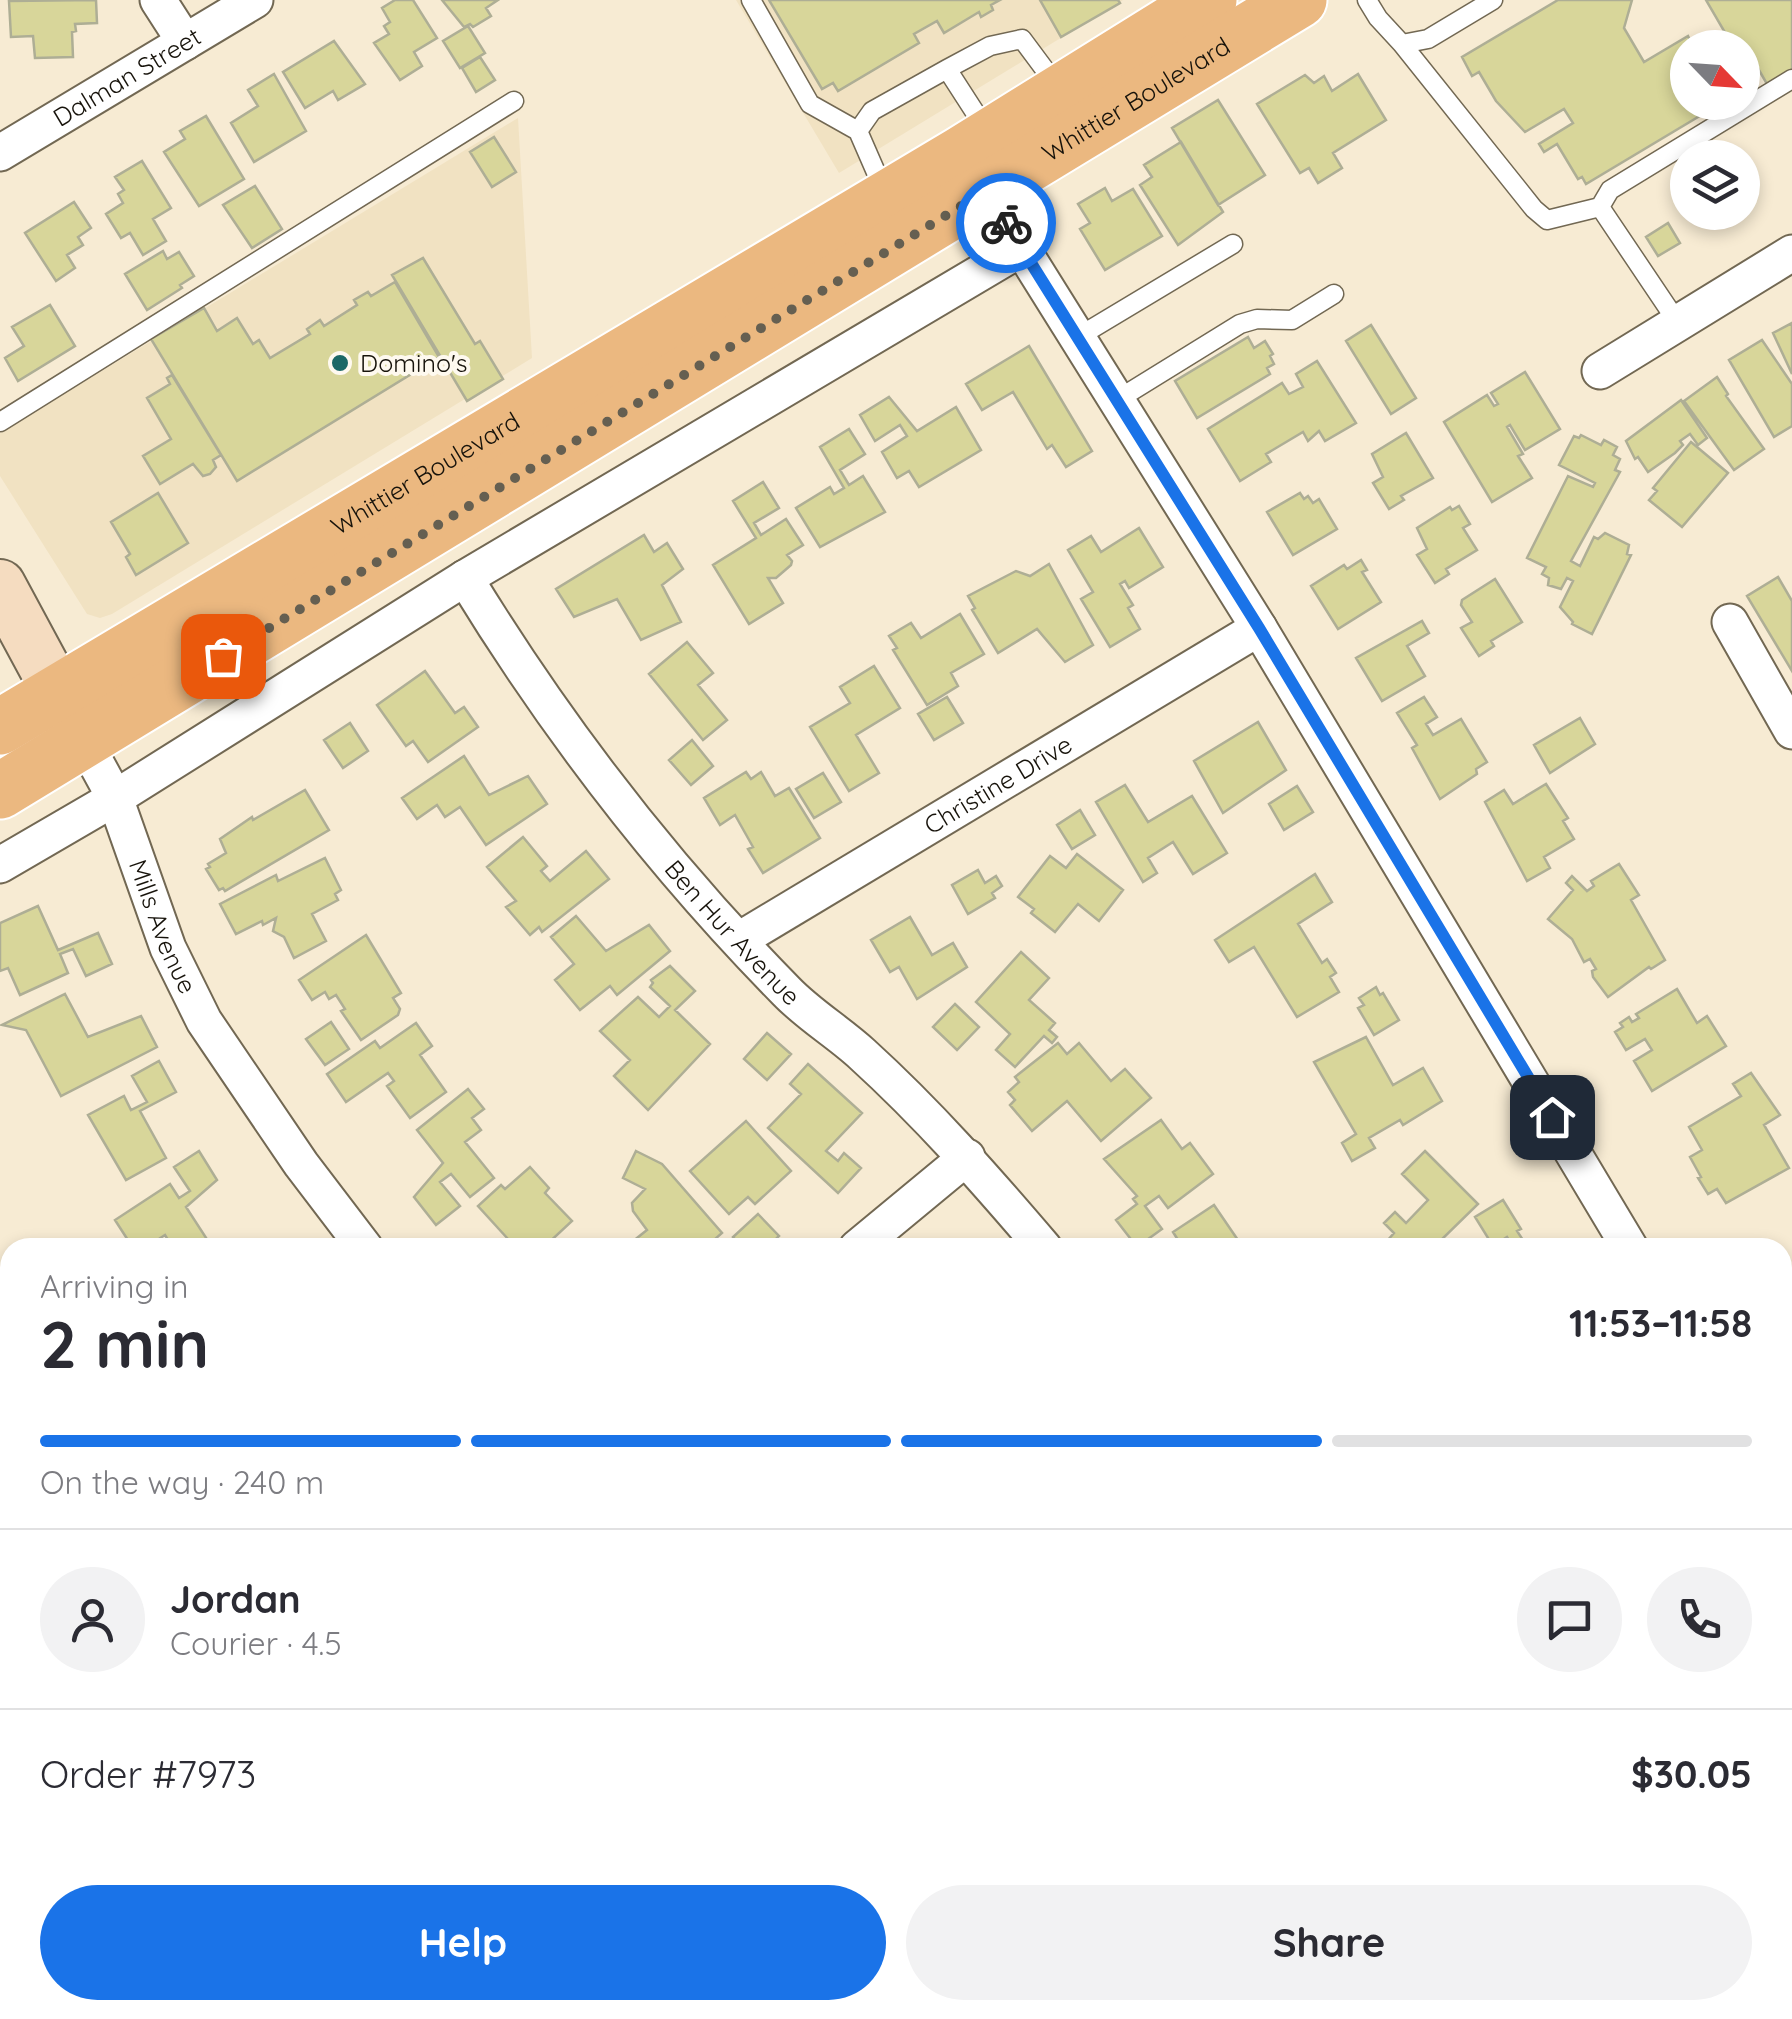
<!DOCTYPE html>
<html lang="en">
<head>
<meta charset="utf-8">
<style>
  body { margin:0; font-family:Quicksand,sans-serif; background:#f2f2f3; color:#2b2b33; height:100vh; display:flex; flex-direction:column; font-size:38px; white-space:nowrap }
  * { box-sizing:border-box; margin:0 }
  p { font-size:32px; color:#7c7c81 }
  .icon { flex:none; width:55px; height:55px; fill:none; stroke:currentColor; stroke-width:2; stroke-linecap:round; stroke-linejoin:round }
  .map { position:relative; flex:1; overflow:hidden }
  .side { position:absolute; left:0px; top:1238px; width:1792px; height:782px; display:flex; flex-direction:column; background:#fff; border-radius:30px 30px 0 0; box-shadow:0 5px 15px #0003 }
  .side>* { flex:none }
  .needle { width:65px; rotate:115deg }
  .tools { position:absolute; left:1670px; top:30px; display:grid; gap:20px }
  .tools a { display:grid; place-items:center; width:90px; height:90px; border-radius:50%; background:#fff; box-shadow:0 5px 15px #0003; font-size:50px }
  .pin { position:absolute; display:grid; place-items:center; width:85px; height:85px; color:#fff; margin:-42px; border-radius:20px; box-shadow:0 5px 15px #0006 }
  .courier { position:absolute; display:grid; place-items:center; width:100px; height:100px; margin:-50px; border:8px solid #1a73e8; border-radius:50%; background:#fff; color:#222; box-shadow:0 2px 12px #0007 }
  .headline em { font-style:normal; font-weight:800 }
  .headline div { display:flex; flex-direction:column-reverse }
  .headline { display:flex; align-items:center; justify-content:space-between; height:170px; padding:0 40px }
  h1 { font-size:65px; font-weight:800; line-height:75px }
  .bar { display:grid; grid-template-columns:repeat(4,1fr); gap:15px 10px; align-content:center; height:120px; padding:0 40px }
  .bar i { height:12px; border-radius:8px; background:#e1e1e2 }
  .bar .current { background:#1a73e8 }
  .bar p { grid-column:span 4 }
  .line { display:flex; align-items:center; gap:25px; padding:0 40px; border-top:2px solid #e1e1e2 }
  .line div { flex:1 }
  .round { display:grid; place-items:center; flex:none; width:105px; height:105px; border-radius:52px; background:#f2f2f3 }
  .primary-button { display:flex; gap:20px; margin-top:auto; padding:20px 40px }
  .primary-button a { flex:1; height:115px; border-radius:60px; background:#1a73e8; color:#fff; font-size:40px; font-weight:800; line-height:115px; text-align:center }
  .primary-button a+a { background:#f2f2f3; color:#2b2b33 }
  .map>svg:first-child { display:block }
  .built { fill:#f1e2c2 }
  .building { fill:#d8d69a; stroke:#aeae95; stroke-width:2.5 }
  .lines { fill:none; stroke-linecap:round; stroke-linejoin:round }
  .lane-casing { stroke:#726853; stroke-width:21 }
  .street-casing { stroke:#726853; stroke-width:39 }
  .secondary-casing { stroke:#726853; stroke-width:54 }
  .primary-casing { stroke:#fff; stroke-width:59 }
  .lane { stroke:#fff; stroke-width:18 }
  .street { stroke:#fff; stroke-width:35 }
  .secondary { stroke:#f5dcc0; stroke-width:50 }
  .primary { stroke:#ebb880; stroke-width:55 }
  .done { stroke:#655f51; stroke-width:10; stroke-dasharray:0 18 }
  .route { stroke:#1a73e8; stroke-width:12 }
  .poi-dot { fill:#1b6866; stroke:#fef9ef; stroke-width:4 }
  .labels { text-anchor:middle; stroke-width:8; stroke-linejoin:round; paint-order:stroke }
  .street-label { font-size:25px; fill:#17130b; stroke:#fef9ef }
  .poi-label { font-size:25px; fill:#17130b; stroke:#fef9ef; text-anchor:start }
</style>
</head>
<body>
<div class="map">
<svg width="1792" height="2019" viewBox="0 0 1792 2019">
  <rect width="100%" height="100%" fill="#f7ebd3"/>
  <path class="built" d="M736,0H1123L839,173Z
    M518,118L532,358L112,614L100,618L87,614L0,476V433Z"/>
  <path class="building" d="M96,0L97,23L75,24L76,31L72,32L73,57L35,58L33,36L11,37L9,1Z
    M395,0H413L437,38L414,52L422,66L400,80L374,43L389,34L384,26L390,22L382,8Z
    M442,0H498L486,8L491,16L473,27L470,24L464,27Z
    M769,0H1000L991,5L993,10L981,17L979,12L944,33L937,21L914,34L919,43L838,91L833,83L822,89Z
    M1040,0H1118L1120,3L1061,37Z
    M1558,0H1632L1624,28L1644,62L1688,36L1694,48H1688V102H1723L1586,184L1582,177L1578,179L1557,144L1544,152L1539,144L1573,123L1564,109L1525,132L1496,101L1479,72L1472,76L1462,57Z
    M1706,0H1792V69L1767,84L1745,46L1734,48Z
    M468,26L485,53L460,68L443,41Z
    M334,41L365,84L338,100L333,91L305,108L283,72Z
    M480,57L495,80L476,92L462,68Z
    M274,74L306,131L254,162L231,123L258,106L248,90Z
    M1358,74L1386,120L1333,153L1342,168L1318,183L1309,168L1300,173L1257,104L1305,75L1314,83L1324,76L1332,91Z
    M1218,100L1265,175L1218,205L1172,128Z
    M206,116L244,179L199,206L164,152L185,139L180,131Z
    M494,137L516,172L492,187L470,152Z
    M1181,142L1223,212L1178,245L1140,185L1152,177L1144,165Z
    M142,161L171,208L153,219L166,241L143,255L130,233L121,238L106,214L123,203L118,194L124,190L115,177Z
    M255,186L282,229L252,248L223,205Z
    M1105,188L1112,201L1133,189L1162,236L1105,270L1080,229L1090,223L1078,204Z
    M74,202L91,228L78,237L83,245L67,255L75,268L56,281L25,233Z
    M1711,212H1740L1717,224Z
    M1668,223L1680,243L1658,256L1646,237Z
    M163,251L167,259L179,252L194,276L180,285L182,288L147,310L125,274Z
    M423,258L475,344L480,341L503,379L467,401L392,275Z
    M395,282L439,357L237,481L151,339L204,308L217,331L237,318L253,344L259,340L270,358L310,334L307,329L320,320L324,326L357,305L354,300L368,292L371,296Z
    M50,305L75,346L18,381L5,358L24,346L12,327Z
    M1792,323V374L1773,333Z
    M1371,325L1416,398L1391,414L1346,341Z
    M1248,337L1254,348L1265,341L1273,354L1270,356L1274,364L1267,368L1270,374L1197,418L1175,381Z
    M1762,340L1792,384V426L1774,437L1729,360Z
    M1029,346L1092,451L1066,467L1052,445L1047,449L1013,392L982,410L966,384Z
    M1317,361L1356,423L1325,441L1319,431L1308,441L1303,432L1266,454L1271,462L1240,481L1208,429L1282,383L1289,394L1303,387L1296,374Z
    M1525,372L1560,429L1525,450L1510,425L1507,427L1523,454L1518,456L1532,478L1492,502L1444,422L1487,395L1494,406L1498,404L1491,393Z
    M172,375L221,455L213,460L216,467L210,474L203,476L193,464L160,484L143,456L171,439L147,398L170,384L167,378Z
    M1717,377L1728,394L1726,396L1764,449L1734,470L1684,401Z
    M889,397L917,431L956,407L981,450L919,487L909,471L897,478L882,452L907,436L900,425L875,441L860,415Z
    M1681,400L1707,438L1698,445L1690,434L1680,441L1683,445L1675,453L1648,472L1638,457L1635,459L1626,441Z
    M849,429L865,454L840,470L849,485L863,476L885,512L820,547L796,508L830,487L834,494L844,488L820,447Z
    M1406,433L1433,478L1401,496L1404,500L1389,509L1373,483L1383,477L1372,454Z
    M1581,435L1601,445L1604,440L1617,447L1613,455L1620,459L1615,470L1620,472L1571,561L1580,566L1594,537L1598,539L1605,533L1629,545L1627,554L1631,555L1592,634L1572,624L1573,622L1560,607L1573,581L1567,578L1561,589L1548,585L1549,578L1542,574L1546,567L1527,558L1568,476L1593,487L1595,483L1559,465L1574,436L1579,438Z
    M1691,442L1728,473L1682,527L1649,500L1657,491L1653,488Z
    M763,482L779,508L754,523L761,535L786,519L803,545L787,555L792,561L791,565L776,578H768L783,603L749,624L713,565L756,538L733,501Z
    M158,493L188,543L136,575L126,557L130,554L111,522Z
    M1300,493L1304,499L1308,496L1313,503L1319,499L1337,529L1293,555L1267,512Z
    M1459,506L1470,524L1463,528L1477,550L1446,569L1449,574L1435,583L1417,555L1427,549L1417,528L1450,507L1452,510Z
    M1139,528L1163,567L1129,588L1125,581L1120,584L1133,605L1128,608L1140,629L1110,647L1081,599L1093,592L1068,550L1091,536L1101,552Z
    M644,535L654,552L667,543L683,569L662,585L681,622L641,640L617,599L574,617L556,589Z
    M1361,560L1367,570L1362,572L1381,602L1338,629L1311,586L1344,565L1347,569Z
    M1049,564L1093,645L1065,662L1037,629L998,653L972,610L975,608L968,596L1016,571L1030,576Z
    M1778,577L1792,601V671L1747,596Z
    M1495,579L1522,622L1491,641L1494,646L1479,656L1461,628L1472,622L1461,605L1462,600Z
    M960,614L984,654L951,673L958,686L927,705L893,650L897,648L889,636L911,623L921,638Z
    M1422,621L1429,633L1407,646L1425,676L1382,701L1356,658Z
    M687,642L713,673L698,685L727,720L703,740L649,674Z
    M874,666L900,708L856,735L879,773L849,791L810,727L850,703L840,687Z
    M425,671L455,713L464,707L478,727L428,762L413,741L406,746L377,705Z
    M947,697L963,723L934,740L918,714Z
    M1424,697L1437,717L1426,724L1433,735L1461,719L1487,762L1476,769L1477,774L1440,799L1412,748L1417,745L1397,713Z
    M1580,718L1595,744L1550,773L1534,745Z
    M1258,722L1286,770L1223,813L1194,761Z
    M350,723L368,751L343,768L324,740Z
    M692,740L713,766L691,785L669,760Z
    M464,756L489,795L528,776L547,804L486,845L460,807L445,817L437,805L417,819L402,798Z
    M746,772L751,779L761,772L775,796L789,788L820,838L763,873L748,849L753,847L735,815L720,825L704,798Z
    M823,773L841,802L814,818L796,789Z
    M1546,784L1568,818L1563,821L1574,839L1544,857L1550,868L1527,881L1485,802L1504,790L1513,804Z
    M1125,785L1148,822L1192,796L1227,853L1193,874L1173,842L1148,858L1157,873L1143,882L1096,802Z
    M1297,786L1313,812L1284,830L1269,804Z
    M305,790L329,830L225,891L223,888L219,890L206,869L210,867L208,864L226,853L220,839L252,817L253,820Z
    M1080,810L1095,835L1072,849L1057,825Z
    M523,837L547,866L541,871L550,881L586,851L609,879L542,932L539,927L530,935L506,907L516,901L487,867Z
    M1077,854L1123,890L1099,921L1078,904L1055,932L1031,913L1034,909L1018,897L1050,856L1066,868Z
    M325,858L341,890L335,894L338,900L312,914L326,941L294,958L284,937L273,931L276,918L263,925L262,921L236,934L220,904L276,875L278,881Z
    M1619,864L1639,895L1631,900L1665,960L1651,969L1649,967L1608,997L1593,977L1592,971L1596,969L1590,959L1584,962L1572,939L1548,919L1573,890L1566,883L1572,876L1587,891L1594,886L1591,881Z
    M978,870L985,883L996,876L1002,886L992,893L995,898L968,914L952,885Z
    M1315,874L1332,902L1298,924L1322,963L1327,959L1336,973L1330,977L1339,992L1297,1017L1254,947L1229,962L1215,940Z
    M38,906L58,950L98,933L112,964L86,976L73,949L60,954L68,973L20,995L8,968L0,971V923Z
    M576,916L606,951L649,925L670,951L617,995L610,986L580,1010L555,980L574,964L551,937Z
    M910,917L932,955L953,943L967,967L917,999L899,967L890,972L871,940Z
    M366,935L401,993L393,998L400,1009L398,1015L361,1040L341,1011L345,1009L336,995L329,999L325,992L312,1000L299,980Z
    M1021,952L1049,978L1029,1000L1055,1023L1049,1030L1057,1037L1052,1043L1044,1036L1015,1067L996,1050L1010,1034L976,1002Z
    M670,966L695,991L675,1010L710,1044L648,1110L614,1076L630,1060L600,1031L638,997L659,1017L670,1006L650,987L653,983L651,980Z
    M1376,987L1380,995L1383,993L1399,1020L1374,1035L1358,1008L1364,1005L1359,998Z
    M1677,989L1697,1023L1707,1016L1726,1046L1652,1091L1634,1061L1652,1050L1645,1039L1626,1050L1615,1032L1623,1027L1620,1023L1629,1017L1632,1022L1639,1018L1636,1014Z
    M65,994L88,1037L141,1016L157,1047L61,1096L26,1030L2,1025Z
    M955,1004L979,1027L957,1050L933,1027Z
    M331,1022L349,1049L325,1065L306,1039Z
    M416,1023L432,1046L420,1055L446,1092L410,1118L387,1086L394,1081L388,1073L346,1102L327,1074L375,1041L380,1048Z
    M767,1033L791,1054L767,1080L744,1059Z
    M1366,1037L1393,1085L1423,1068L1442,1101L1403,1125L1400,1120L1369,1138L1375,1148L1352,1161L1342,1143L1356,1134L1314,1062Z
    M1058,1043L1067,1054L1079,1043L1111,1081L1125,1069L1151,1098L1101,1141L1067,1101L1032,1131L1010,1105L1015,1100L1008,1092L1019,1082L1015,1077Z
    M159,1061L176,1092L140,1111L166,1158L126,1180L88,1115L124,1096L131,1110L147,1102L132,1076Z
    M808,1064L862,1113L826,1151L838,1161L844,1153L861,1168L838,1193L768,1128L801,1094L790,1084Z
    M1751,1073L1780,1115L1764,1125L1789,1168L1726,1203L1717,1189L1708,1194L1698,1178L1701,1177L1690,1157L1702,1150L1689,1127L1741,1096L1733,1084Z
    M468,1089L484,1109L472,1118L481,1130L465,1142L494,1178L470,1197L451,1174L440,1182L460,1206L436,1225L414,1197L443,1163L417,1130Z
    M1161,1120L1182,1149L1190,1143L1213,1174L1168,1208L1159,1196L1145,1206L1162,1229L1137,1247L1116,1220L1137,1204L1133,1199L1137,1196L1104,1159Z
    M746,1121L791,1171L755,1204L748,1197L729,1214L690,1171Z
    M199,1151L217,1180L186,1207L212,1247L173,1248L165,1235L145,1248H133L115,1220L170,1184L179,1198L190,1191L174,1167Z
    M636,1151L662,1164L722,1233L705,1248H637L632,1242L647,1230L633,1211L632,1203L645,1189L623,1178Z
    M1425,1151L1478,1204L1433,1248H1393L1387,1241L1394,1233L1384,1223L1395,1212L1406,1223L1428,1200L1402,1174Z
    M530,1167L549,1188L545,1193L572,1221L543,1248H502L508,1239L478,1206L501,1185L505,1189Z
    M1503,1200L1521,1229L1517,1231L1523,1240L1513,1246L1507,1237L1493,1246L1475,1217Z
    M1214,1205L1242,1246L1246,1248H1183L1173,1232Z
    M758,1214L779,1236L767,1248H743L733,1237Z
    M10,1270V1355L0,1360V1276Z
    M0,1386L4,1391L10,1387V1433L0,1439Z
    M10,1437V1483L5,1486L0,1478V1453L9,1448L5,1440Z
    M1782,1681L1792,1694V1770L1782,1755Z
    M0,1830L10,1833V1896L6,1908L0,1906Z
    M1792,1954V2008L1783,2014L1782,1960Z
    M327,2010H358L360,2019H294Z
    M818,2010H912L931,2014L930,2019H825L816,2017Z
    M1133,2010H1190L1186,2013L1190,2019H1118Z
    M1562,2010H1571L1574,2019H1536Z"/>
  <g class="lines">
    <defs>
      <path id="lane" d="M751,0L810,104L858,131
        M1367,0L1378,18L1402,44L1428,39L1493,0
        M1402,44L1534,209L1547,220L1600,207
        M947,69L987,131
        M885,193L858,131L872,111L947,69L990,46L1022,39L1057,86
        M1678,323L1600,207L1610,190L1792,79
        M1078,337L1233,244
        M1117,400L1240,324L1257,319L1292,320L1334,294
        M0,422L514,101
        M1782,1603L1792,1597"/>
      <g id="street">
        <path d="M158,0L185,42"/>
        <path id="s1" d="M0,153L255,0"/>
        <path d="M977,177L1259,628L1630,1248"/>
        <path d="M1600,371L1792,253"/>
        <path id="s2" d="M465,578C556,727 663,866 786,991C809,1015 838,1032 862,1054C928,1114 986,1180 1044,1248"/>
        <path d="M1730,622L1792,731"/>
        <path id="s3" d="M84,741L115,798L168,948L204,1021L301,1164L365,1248"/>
        <path d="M0,865L115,798L465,578L1022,248"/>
        <path id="s4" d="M739,940L1259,628"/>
        <path d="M857,1248L967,1157"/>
        <path d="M1782,1310L1792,1304"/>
        <path d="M1782,1501L1792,1516"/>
        <path d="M0,1621L10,1639"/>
        <path d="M645,2019L660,2010"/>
      </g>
      <path id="secondary" d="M0,585L77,728"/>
      <g id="primary">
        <path id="s5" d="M0,727L961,154L1209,0"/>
        <path id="s6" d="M0,791L1299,0"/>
      </g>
    </defs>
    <use href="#lane" class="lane-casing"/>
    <use href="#street" class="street-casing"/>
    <use href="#secondary" class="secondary-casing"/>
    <use href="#primary" class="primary-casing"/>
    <use href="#lane" class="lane"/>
    <use href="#street" class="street"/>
    <use href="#secondary" class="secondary"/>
    <use href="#primary" class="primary"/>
  </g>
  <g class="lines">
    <path class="done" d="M223,656L986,191L1006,223"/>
    <path class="route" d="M1006,223L1259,628L1552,1117"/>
  </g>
  <circle class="poi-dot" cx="340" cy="363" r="10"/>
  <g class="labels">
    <g class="street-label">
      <text dy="9" stroke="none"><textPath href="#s1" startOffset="148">Dalman Street</textPath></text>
      <text dy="9" stroke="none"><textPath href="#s6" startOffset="1330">Whittier Boulevard</textPath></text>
      <text dy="9" stroke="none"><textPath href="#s5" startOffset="495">Whittier Boulevard</textPath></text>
      <text dy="9" stroke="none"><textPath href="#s4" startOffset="302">Christine Drive</textPath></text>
      <text dy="9" stroke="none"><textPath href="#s3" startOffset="202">Mills Avenue</textPath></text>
      <text dy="9" stroke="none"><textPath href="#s2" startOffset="445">Ben Hur Avenue</textPath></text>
    </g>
    <g class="poi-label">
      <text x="360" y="372">Domino's</text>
    </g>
  </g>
</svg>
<div class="tools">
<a><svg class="needle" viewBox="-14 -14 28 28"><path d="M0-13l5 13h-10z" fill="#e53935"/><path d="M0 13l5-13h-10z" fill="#7c7c81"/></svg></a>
<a><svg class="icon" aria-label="layers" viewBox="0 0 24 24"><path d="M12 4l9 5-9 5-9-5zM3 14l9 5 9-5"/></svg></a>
</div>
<div class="pin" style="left:223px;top:656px;background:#ea580c"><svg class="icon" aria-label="bag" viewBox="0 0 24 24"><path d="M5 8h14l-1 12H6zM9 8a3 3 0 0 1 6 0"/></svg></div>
<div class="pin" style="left:1552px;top:1117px;background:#1f2937"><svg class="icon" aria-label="home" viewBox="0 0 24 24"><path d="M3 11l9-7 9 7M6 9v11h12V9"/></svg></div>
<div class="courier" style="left:1006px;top:223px"><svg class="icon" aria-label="bike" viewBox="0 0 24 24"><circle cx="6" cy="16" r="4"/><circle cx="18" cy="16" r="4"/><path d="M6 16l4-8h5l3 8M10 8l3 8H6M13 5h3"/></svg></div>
<section class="side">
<div class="headline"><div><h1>2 min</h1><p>Arriving in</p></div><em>11:53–11:58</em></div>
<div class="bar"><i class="current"></i><i class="current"></i><i class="current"></i><i></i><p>On the way · 240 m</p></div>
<div class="line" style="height:180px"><a class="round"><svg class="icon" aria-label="person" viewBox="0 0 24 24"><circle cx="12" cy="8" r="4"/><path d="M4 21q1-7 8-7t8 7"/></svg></a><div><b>Jordan</b><p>Courier · 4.5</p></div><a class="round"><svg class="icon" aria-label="chat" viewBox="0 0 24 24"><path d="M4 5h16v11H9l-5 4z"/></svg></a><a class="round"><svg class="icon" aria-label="phone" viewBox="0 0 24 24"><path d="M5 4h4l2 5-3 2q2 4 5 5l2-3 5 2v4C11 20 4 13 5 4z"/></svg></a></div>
<div class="line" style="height:130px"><div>Order #7973</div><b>$30.05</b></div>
<div class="primary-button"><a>Help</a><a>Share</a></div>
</section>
</div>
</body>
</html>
